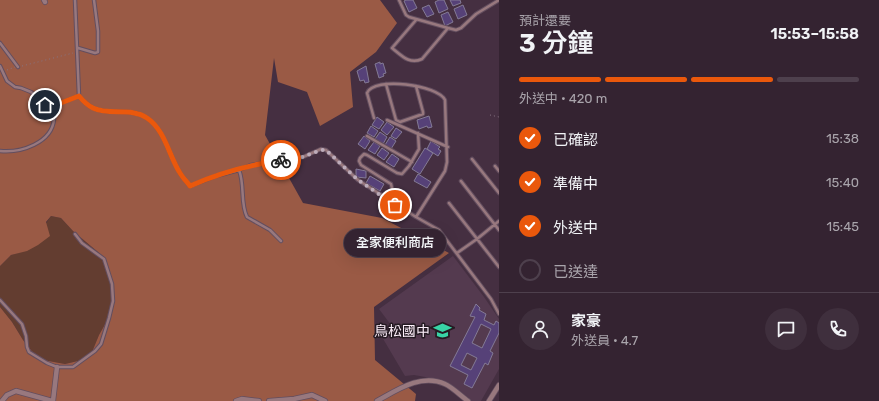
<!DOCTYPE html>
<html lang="zh-TW">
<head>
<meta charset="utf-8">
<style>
  body { margin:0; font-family:Rubik,"Noto Sans TC",sans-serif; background:#3f2f3d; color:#f1f3f6; height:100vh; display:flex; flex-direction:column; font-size:15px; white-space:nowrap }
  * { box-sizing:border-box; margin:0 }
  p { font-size:13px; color:#a9a4ab }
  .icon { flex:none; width:22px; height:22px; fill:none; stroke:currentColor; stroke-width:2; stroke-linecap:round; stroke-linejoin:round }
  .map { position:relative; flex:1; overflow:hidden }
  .side { display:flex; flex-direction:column; background:#342331; width:380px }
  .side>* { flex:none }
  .pin { position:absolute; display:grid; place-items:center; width:34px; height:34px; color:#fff; margin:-17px; border:2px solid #fff; border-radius:50%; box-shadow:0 1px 4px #0007 }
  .courier { position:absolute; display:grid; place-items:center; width:40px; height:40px; margin:-20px; border:3px solid #ea580c; border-radius:50%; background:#fff; color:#222; box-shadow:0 1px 5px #0007 }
  .bubble { position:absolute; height:28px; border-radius:14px; background:#342331; box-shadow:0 4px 16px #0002,0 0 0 1px #4e404d; font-size:13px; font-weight:600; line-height:28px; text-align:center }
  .headline em { font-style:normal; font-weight:600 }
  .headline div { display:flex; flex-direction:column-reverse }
  .headline { display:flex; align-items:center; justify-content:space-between; height:68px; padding:0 20px }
  h1 { font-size:26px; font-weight:600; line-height:30px }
  .bar { display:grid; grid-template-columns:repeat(4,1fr); gap:6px 4px; align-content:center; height:48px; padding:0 20px }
  .bar i { height:5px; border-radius:3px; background:#4e404d }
  .bar .selected { background:#ea580c }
  .bar p { grid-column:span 4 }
  .line { display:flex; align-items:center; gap:10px; padding:0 20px; border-top:1px solid #4e404d }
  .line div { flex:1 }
  .round { display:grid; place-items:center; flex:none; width:42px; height:42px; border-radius:21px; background:#3f2f3d }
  ol { padding:0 20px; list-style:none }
  li { display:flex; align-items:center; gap:12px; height:44px }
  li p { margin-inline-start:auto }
  li .icon { padding:4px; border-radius:50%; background:#ea580c; color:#fff; stroke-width:4 }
  li:last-child { color:#a9a4ab }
  li i { width:22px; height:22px; border:2px solid #4e404d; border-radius:50% }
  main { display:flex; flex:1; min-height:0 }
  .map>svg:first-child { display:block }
  .built { fill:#543a4f }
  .green { fill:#633d30 }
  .forest { fill:#9a5a45 }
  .building { fill:#564178; stroke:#837a95; fill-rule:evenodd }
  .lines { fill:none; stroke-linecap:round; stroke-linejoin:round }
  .service-casing { stroke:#634e5f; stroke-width:4.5 }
  .minor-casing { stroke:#634e5f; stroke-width:6 }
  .path { stroke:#877483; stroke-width:1; stroke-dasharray:1 3; stroke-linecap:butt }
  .service { stroke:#98787e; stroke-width:2.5 }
  .minor { stroke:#98787e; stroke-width:4.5 }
  .done { stroke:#bdacba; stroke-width:4; stroke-dasharray:0 7.2 }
  .route { stroke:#ea580c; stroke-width:5 }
  .labels { text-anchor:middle; stroke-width:3; stroke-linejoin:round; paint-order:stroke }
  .poi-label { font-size:14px; fill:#fef0fb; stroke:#251b23; text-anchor:end }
</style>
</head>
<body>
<main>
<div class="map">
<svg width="499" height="401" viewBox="0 0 499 401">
  <rect width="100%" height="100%" fill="#452f41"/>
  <path class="built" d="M453,256L484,297L499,319V369L481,401H468L442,380L414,375L405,376L382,337L391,325L379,309Z"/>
  <path class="green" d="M51,216L61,218L73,231L105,258L110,278L114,303L108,319L99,335L92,352L82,360L65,364L38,359L23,340L12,322L0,307V266L11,255L27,250Z"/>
  <path class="forest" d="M0,0H380L397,23L376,52L350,72L353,107L320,126L307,92L278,82L274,58L265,135L303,203L382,218L449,253L374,307L375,360L416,394L415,401H0V307L12,322L23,340L38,359L65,364L82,360L92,352L99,335L108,319L114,303L110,278L105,258L73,231L61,218L51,216L46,222L50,236L38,245L27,251L11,255L0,266Z"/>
  <path class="building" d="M406,0H413L417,8L409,12L404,1Z
    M439,0H444L448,9L439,13L435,2Z
    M450,0H460L461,3L453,6Z
    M429,5L434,14L427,17L422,8Z
    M463,5L467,15L458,19L454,9Z
    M448,12L453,22L445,26L441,15Z
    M380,62V64L383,63L386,73L383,74L384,76L379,78L375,64Z
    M366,66L369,82L365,83L364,80L360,81L357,71Z
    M429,116L432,127L428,128L427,126L419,129L417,120Z
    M377,117L384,122L379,129L372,125Z
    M387,122L394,127L387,135L381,130Z
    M371,126L378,131L374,137L367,133Z
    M396,128L402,132L396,139L391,136Z
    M380,132L387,137L383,144L375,139Z
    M364,136L370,141L365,149L358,144Z
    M390,137L396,141L391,149L385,145Z
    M431,141L440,147L438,149L441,151L438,156L427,149Z
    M374,142L380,146L375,154L368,150Z
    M382,148L389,153L384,160L377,155Z
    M425,148L433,153L420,174L412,169Z
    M392,154L399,159L394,167L386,162Z
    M356,169L366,171V178L356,177Z
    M418,174L431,182L427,188L414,181Z
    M370,176L384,184L380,191L366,183Z
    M395,192L406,198L402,206L391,200Z
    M476,304L480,308L479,310L486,314L484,320L494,325L496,321L499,323V333L490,351L493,353L488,365L485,363L472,388L464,384L468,375L450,366L475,317L470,316ZM481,324L491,329L482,348L472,343ZM467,353L477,358L471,370L461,365Z"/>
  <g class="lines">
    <defs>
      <path id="service" d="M75,0L79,96C83,101 87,105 93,108C110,116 131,107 147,118C165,130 169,156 180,173C183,178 187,182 190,186L216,176L239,170L251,165L303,157L321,149L326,150L358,180L416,217L439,230L491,299L499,314
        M399,0L406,15L409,17L448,28L456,30L461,28L476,14L499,0
        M416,20L392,48C401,55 409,65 422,59L448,28
        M0,43L18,67
        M78,48L95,53L98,52V31L94,0
        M0,66L7,81L15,87L21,88L31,92L45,105L53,106L79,96
        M386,84L396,120L400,122L423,114V112L416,86
        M374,118L367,93C374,76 438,85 445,100L447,162L445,171L416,217
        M387,120L448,147
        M367,136L412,162
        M0,151C21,153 52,143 54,119C54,115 53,110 53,106
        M472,159L499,193
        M495,166L499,171
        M239,170C245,185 240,203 247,217L270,230L281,241
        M461,181L499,230
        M386,199L392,188L391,184L361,165L359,161L360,158L364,154L367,155L397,173L402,174L409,166L419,149L418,133
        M449,203L499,267
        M457,253L477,239L499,221
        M0,300L22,324L26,336L27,347L29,352L47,363L57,367H73L95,351L101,344L109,318L113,301L112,284L104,259L82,243L75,234"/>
      <path id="minor" d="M44,0L45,2
        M2,401L7,395L16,391L52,401
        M53,401L57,367
        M236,401L242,399L259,401
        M269,401L294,399L312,395L325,401
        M377,401C397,390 421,373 445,384C452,387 461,396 468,401
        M489,401L499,385"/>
    </defs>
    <use href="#service" class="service-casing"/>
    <use href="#minor" class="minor-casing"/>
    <path class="path" d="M22,66L73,53
      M7,70L15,67
      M490,115L499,117"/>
    <use href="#service" class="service"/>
    <use href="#minor" class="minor"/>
  </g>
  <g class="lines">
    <path class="done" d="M281,160L303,157L321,150H326L358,180L395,205"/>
    <path class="route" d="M45,105L53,106L79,96C83,101 87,105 93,108C110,116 131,107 147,118C165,130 169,156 180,173C183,178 187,182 190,186C219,173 250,165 281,160"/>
  </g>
  <defs>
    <symbol id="school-bare" viewBox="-9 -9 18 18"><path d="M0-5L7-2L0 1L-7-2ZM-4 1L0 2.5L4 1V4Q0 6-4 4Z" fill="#38d4a6" stroke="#251b23" stroke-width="2.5" paint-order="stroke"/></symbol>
  </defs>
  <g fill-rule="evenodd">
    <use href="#school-bare" x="430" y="318" width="25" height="25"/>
  </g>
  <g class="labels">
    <g class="poi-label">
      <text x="430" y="336">鳥松國中</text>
    </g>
  </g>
</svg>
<div class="pin" style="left:395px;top:205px;background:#ea580c"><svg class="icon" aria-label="bag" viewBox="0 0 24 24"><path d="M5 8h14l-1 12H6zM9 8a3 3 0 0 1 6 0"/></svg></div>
<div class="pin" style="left:45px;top:105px;background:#1f2937"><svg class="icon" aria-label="home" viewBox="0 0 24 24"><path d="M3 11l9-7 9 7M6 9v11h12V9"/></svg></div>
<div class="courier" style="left:281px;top:160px"><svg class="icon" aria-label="bike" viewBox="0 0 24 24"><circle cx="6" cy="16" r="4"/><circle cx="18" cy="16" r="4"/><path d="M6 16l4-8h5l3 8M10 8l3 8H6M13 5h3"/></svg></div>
<div class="bubble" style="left:344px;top:229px;width:102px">全家便利商店</div>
</div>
<section class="side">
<div class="headline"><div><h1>3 分鐘</h1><p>預計還要</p></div><em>15:53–15:58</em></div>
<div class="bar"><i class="selected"></i><i class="selected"></i><i class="selected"></i><i></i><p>外送中 · 420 m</p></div>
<ol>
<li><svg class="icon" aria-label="check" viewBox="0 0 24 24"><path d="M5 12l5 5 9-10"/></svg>已確認<p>15:38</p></li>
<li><svg class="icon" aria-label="check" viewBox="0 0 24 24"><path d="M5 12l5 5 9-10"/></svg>準備中<p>15:40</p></li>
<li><svg class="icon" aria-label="check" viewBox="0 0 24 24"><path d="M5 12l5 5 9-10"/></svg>外送中<p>15:45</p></li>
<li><i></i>已送達</li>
</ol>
<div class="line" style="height:72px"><a class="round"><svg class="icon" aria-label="person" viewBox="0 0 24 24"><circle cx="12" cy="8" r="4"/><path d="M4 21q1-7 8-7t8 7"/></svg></a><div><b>家豪</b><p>外送員 · 4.7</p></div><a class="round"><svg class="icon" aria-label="chat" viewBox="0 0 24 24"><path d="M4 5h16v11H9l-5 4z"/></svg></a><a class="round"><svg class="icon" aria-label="phone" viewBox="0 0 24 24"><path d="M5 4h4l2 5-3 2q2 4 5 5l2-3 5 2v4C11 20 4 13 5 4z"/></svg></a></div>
</section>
</main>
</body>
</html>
